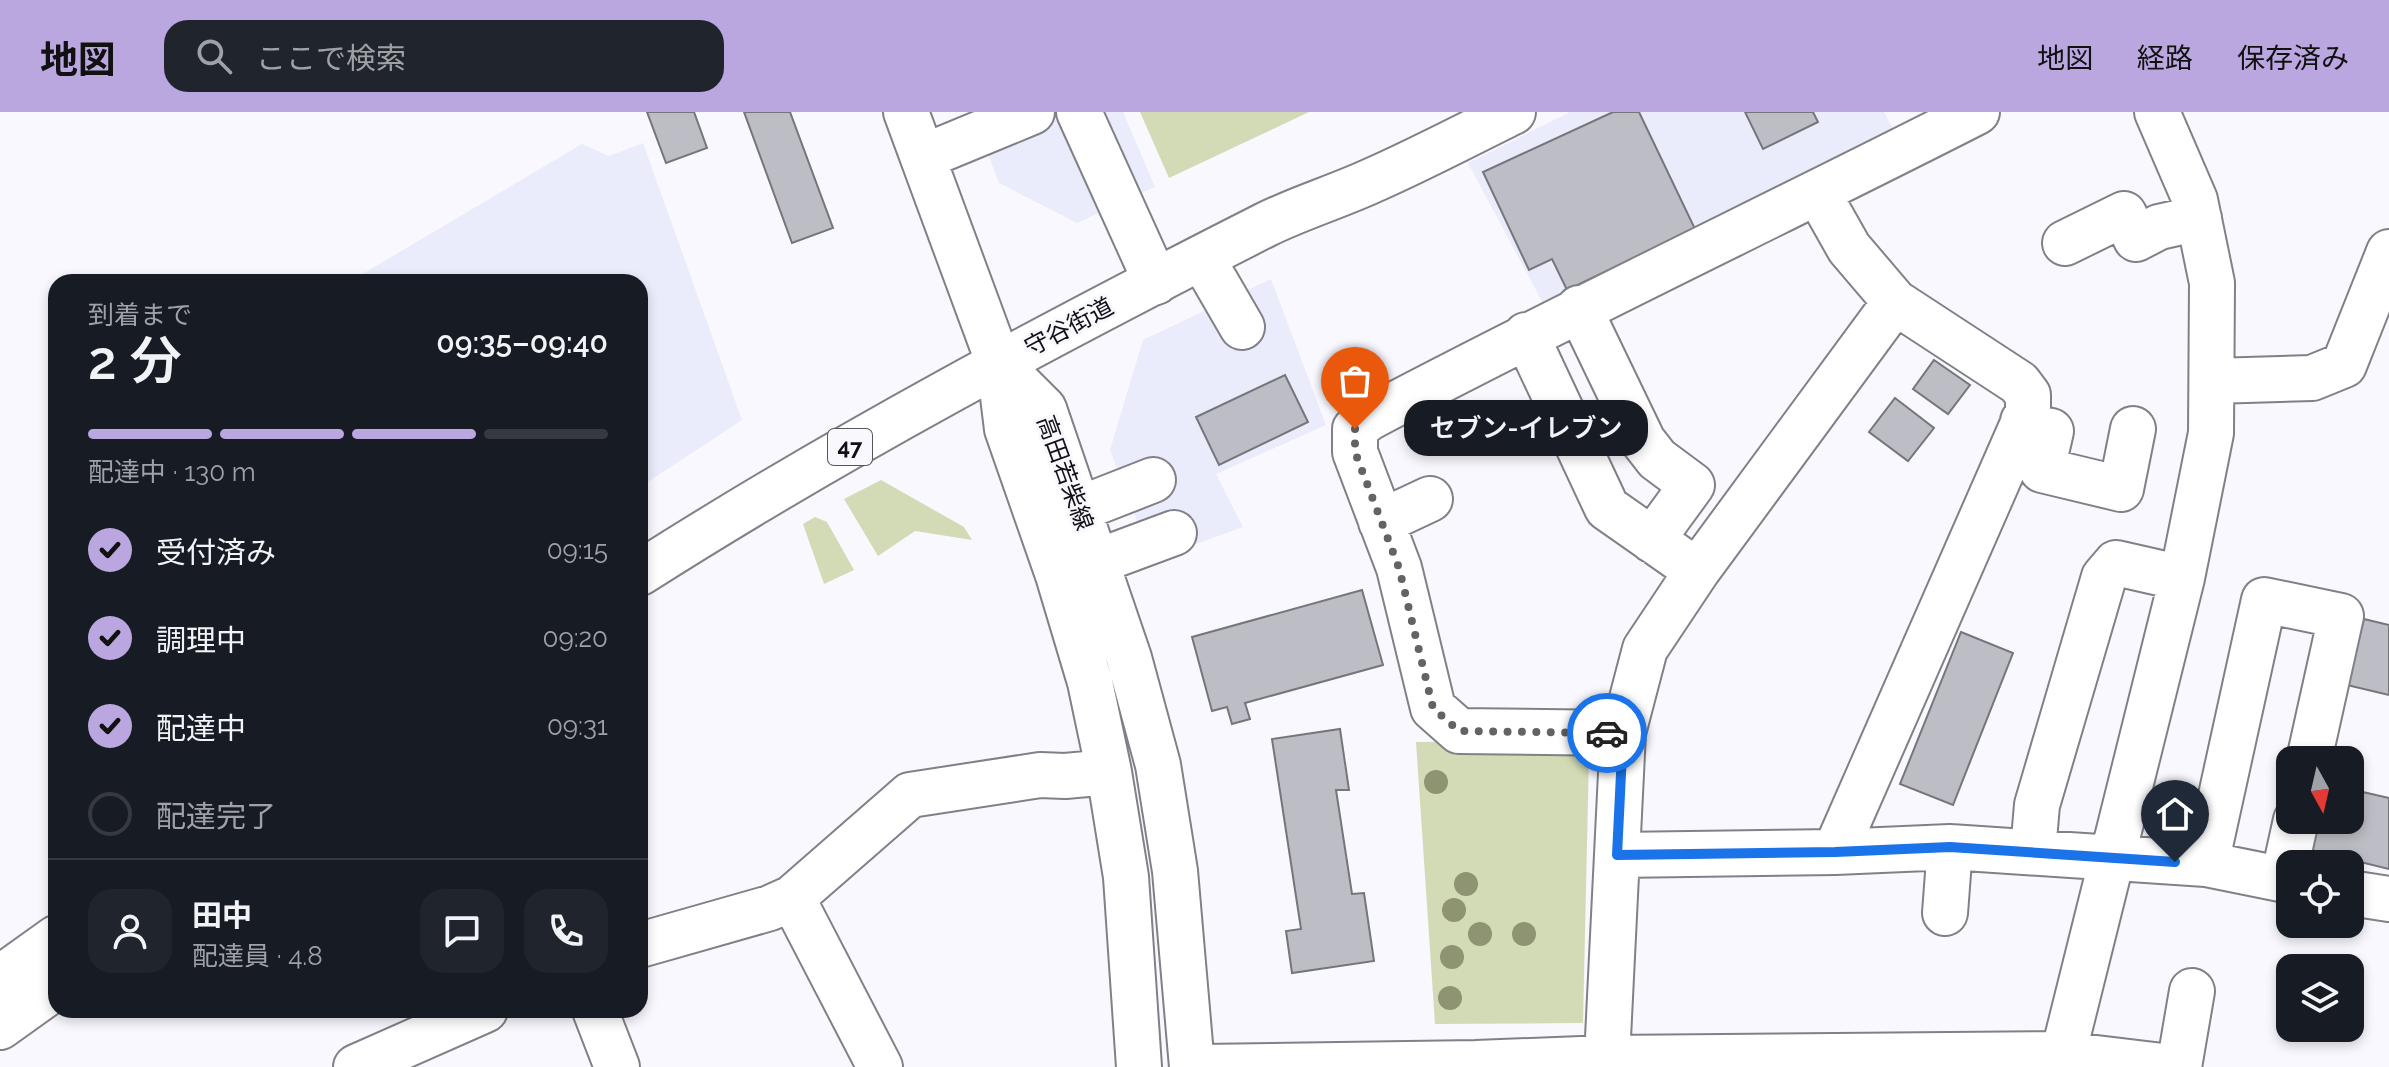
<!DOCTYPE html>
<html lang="ja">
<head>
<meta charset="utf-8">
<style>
  body { margin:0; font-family:Raleway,"Noto Sans JP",sans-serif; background:#20242c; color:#f1f3f6; height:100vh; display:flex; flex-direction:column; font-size:30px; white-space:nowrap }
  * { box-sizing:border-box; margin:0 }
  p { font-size:26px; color:#9ea1a6 }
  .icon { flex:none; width:44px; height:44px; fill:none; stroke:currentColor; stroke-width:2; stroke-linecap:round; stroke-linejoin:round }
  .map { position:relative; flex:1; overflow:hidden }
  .side { position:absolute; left:48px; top:162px; width:600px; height:744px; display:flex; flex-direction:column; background:#171b24; border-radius:24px; box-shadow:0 4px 12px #0003 }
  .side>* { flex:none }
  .needle { width:52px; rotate:172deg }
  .fabs { position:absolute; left:2276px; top:634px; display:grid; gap:16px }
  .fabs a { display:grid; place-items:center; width:88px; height:88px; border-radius:16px; background:#171b24; box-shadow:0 4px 12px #0003; font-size:40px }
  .pin { position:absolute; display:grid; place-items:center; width:68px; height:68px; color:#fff; margin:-82px -34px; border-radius:50% 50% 50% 0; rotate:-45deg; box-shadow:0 0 8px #0007 }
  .pin .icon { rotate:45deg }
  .courier { position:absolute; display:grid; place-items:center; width:80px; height:80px; margin:-40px; border:6px solid #1a73e8; border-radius:50%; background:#fff; color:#222; box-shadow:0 2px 10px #0007 }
  .bubble { position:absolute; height:56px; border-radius:24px; background:#171b24; box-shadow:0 4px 12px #0003; font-size:26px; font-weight:600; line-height:56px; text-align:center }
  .overview em { font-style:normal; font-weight:600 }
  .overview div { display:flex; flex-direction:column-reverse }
  .overview { display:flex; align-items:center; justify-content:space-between; height:136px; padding:0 40px }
  h1 { font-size:52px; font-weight:600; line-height:60px }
  .bar { display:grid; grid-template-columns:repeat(4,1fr); gap:12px 8px; align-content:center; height:96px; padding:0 40px }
  .bar i { height:10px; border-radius:6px; background:#363941 }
  .bar .active { background:#baa7e0 }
  .bar p { grid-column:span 4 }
  .line { display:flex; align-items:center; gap:20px; padding:0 40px; border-top:2px solid #363941 }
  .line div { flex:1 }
  .round { display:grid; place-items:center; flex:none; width:84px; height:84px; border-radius:24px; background:#20242c }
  ol { padding:0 40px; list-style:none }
  li { display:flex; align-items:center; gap:24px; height:88px }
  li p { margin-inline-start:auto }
  li .icon { padding:8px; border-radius:50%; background:#baa7e0; color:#111; stroke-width:4 }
  li:last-child { color:#9ea1a6 }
  li i { width:44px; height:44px; border:4px solid #363941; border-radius:50% }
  header { display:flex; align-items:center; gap:48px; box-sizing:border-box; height:112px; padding:0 40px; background:#baa7e0; color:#111 }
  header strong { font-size:38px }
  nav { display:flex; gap:44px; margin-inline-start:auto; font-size:28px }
  .search { width:560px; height:72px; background:#20242c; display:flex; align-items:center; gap:20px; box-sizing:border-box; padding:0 28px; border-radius:24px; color:#9ea1a6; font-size:30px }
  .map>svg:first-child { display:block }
  .built { fill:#eaecfb }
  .green { fill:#d3dbb6 }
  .building { fill:#bdbec5; stroke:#75767c; stroke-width:2 }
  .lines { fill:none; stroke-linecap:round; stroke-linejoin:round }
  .minor-casing { stroke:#808188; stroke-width:48 }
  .major-casing { stroke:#808188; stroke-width:48 }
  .minor { stroke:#fff; stroke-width:44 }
  .major { stroke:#fff; stroke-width:44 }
  .tree { fill:#8e9372 }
  .done { stroke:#626267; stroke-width:8; stroke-dasharray:0 14.4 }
  .route { stroke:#1a73e8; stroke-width:10 }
  .labels { text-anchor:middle; stroke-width:6; stroke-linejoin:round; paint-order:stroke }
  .shield { fill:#f8f8fe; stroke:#57575b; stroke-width:2 }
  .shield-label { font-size:22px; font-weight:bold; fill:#121215 }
  .street-label { font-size:24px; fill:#121215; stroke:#f8f8fe }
</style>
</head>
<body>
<header>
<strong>地図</strong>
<div class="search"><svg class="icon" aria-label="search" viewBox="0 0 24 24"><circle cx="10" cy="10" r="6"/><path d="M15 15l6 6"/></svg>ここで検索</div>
<nav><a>地図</a><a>経路</a><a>保存済み</a></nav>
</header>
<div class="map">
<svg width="2389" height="955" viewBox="0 0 2389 955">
  <rect width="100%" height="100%" fill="#f8f8fe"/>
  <path class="built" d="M972,0H1123L1155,75L1077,111L999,71Z
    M1570,0H1884L1894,19L1545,195L1468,51Z
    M643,31L742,308L640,375V170H349L582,32L609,44Z
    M1271,167L1326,313L1216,362L1243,415L1152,448L1110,338L1143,228Z"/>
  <path class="green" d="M1140,0H1309L1169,66Z
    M881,368L964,415L972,428L915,419L878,444L844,387Z
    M815,405L827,410L854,458L824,472L803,412Z
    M1576,628L1589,642L1583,911L1435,912L1416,630Z"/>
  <path class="building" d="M647,0H694L707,36L666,51Z
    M744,0H790L833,116L792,131Z
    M1613,0H1639L1695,117L1567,178L1552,147L1529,158L1483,60Z
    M1745,0H1813L1818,10L1763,37Z
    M1934,248L1970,273L1948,302L1913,277Z
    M1285,263L1308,310L1219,353L1196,305Z
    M1895,286L1934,316L1908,349L1869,320Z
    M1362,478L1383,553L1245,591L1250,607L1232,612L1227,595L1212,599L1192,525Z
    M2364,507L2389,513V583L2347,573Z
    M1961,520L2013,541L1953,693L1900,672Z
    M1340,617L1349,678H1336L1352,782L1364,781L1374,849L1292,861L1286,819L1301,817L1272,627Z
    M2350,677L2389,686V757L2311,738L2319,708H2350Z"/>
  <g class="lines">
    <defs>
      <path id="minor" d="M906,0L999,252L1007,317L1058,463L1090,570L1109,660L1126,765L1139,955
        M1079,0L1156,170
        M923,45L1032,0
        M1818,81L1849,136L1895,190L2019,271L2028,283V300L1835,740
        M2065,131L2124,102L2136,127L2159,115L2199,106
        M1202,146L1242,215
        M1579,196L1643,329L1657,347L1692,373L1652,428
        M1526,223L1607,396L1697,459
        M999,252L1044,297L1129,546L1158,653L1175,759L1192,955
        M2213,269L2312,266L2344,253L2389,140
        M2023,309L2037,316L2051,319L2042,358L2121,377L2133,317
        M1079,397L1153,368
        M1381,410L1430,387
        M1096,450L1174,421
        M1623,621L1645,537L1697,459L1895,190
        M2033,739L2037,693L2104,465L2116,451L2182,466
        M1617,743L1835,740L1950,735L2206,752L2290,769
        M2206,752L2264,488L2341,504L2309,648
        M2283,767L2296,708
        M2350,781L2389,787
        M797,795L880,955
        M1945,801L1950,735
        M640,833L770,796L792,786L910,683L1040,663L1065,664L1109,660
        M595,898L617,955
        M1607,946L1623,621L1459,619L1433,596L1399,456L1355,340V317L1369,306C1569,200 1775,103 1977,0
        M356,955L485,898
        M1202,955L1476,951L1607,946L2063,942L2171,955
        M2060,955L2182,466L2211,321L2212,171L2195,88L2157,0
        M2179,955L2192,879"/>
      <path id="major" d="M640,461C841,333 1052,221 1265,113C1299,96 1336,85 1371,69C1419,48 1466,23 1513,0
        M0,866L56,826
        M0,915L56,875"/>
    </defs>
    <use href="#minor" class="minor-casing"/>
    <use href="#major" class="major-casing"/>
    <use href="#minor" class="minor"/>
    <use href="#major" class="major"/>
  </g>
  <g class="tree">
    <circle cx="1436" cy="670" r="12"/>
    <circle cx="1466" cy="772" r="12"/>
    <circle cx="1454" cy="798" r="12"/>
    <circle cx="1480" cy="822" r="12"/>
    <circle cx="1524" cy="822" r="12"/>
    <circle cx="1452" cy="845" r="12"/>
    <circle cx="1450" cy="886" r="12"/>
  </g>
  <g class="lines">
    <path class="done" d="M1355,317V340L1399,456L1433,596L1459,619L1607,621"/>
    <path class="route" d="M1607,621H1623L1617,743L1835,740L1950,735L2175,750"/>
  </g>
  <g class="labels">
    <rect class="shield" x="828" y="317" width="44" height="36" rx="6"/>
    <g class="shield-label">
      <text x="850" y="343">47</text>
    </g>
    <g class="street-label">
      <text transform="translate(1069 215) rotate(-28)" y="8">守谷街道</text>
      <text transform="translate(1065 361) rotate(70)" y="8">高田若柴線</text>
    </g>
  </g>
</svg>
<div class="fabs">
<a><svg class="needle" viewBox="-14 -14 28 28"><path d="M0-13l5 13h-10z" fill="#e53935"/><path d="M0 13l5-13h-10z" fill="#9ea1a6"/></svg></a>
<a><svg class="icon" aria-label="locate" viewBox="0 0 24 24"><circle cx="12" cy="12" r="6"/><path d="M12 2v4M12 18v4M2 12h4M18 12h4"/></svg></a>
<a><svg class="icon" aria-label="layers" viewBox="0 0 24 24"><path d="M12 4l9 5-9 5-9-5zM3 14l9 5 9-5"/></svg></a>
</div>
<div class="pin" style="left:1355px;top:317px;background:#ea580c"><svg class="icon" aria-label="bag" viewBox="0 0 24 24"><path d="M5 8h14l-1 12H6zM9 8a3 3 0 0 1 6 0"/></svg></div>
<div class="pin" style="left:2175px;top:750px;background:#1f2937"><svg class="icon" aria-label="home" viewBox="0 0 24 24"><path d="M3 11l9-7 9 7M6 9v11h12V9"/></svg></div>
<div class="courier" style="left:1607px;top:621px"><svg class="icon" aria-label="car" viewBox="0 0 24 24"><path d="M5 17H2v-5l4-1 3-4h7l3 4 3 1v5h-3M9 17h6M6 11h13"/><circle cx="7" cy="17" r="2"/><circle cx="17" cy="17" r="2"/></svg></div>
<div class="bubble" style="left:1404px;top:288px;width:244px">セブン-イレブン</div>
<section class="side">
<div class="overview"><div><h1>2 分</h1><p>到着まで</p></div><em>09:35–09:40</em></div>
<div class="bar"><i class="active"></i><i class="active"></i><i class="active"></i><i></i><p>配達中 · 130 m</p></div>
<ol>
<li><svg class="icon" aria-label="check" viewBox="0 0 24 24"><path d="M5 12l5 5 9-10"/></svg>受付済み<p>09:15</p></li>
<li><svg class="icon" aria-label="check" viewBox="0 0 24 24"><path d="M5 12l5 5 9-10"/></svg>調理中<p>09:20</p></li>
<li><svg class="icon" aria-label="check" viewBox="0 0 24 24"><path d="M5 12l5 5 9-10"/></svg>配達中<p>09:31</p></li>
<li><i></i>配達完了</li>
</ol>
<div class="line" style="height:144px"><a class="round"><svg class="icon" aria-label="person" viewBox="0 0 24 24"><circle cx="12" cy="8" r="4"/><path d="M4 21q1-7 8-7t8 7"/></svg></a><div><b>田中</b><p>配達員 · 4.8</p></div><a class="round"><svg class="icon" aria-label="chat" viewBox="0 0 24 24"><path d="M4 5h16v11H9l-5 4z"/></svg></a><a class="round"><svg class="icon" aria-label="phone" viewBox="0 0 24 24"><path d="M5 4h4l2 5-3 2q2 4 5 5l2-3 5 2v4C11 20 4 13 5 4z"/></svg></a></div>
</section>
</div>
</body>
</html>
